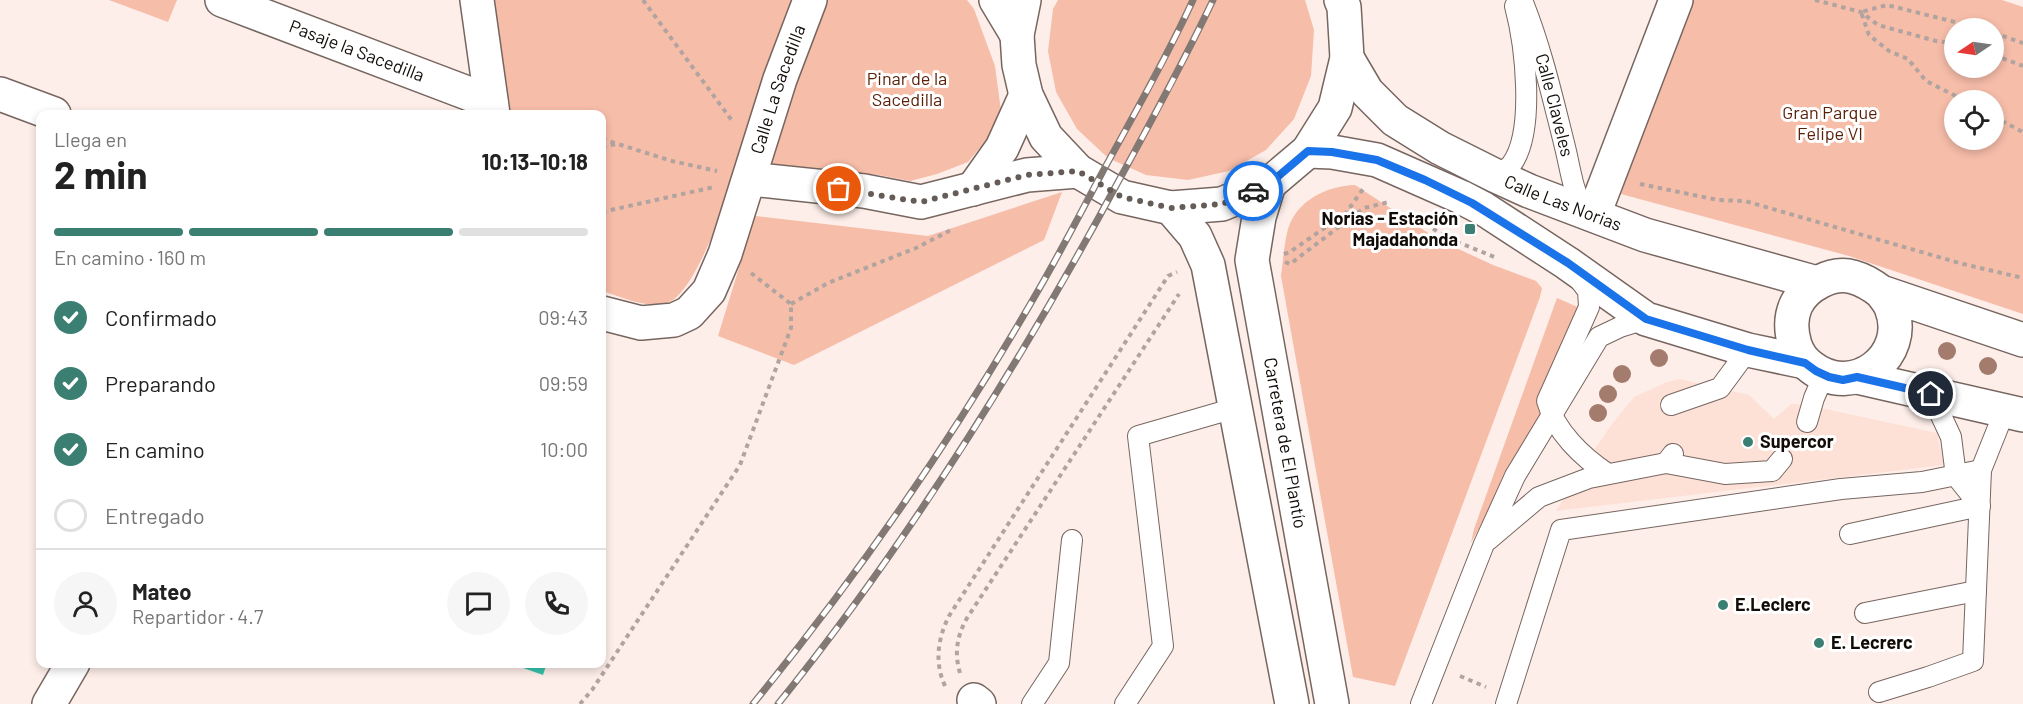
<!DOCTYPE html>
<html lang="es">
<head>
<meta charset="utf-8">
<style>
  body { margin:0; font-family:Barlow,sans-serif; background:#f6f6f6; color:#222; height:100vh; display:flex; flex-direction:column; font-size:22px; white-space:nowrap }
  * { box-sizing:border-box; margin:0 }
  p { font-size:20px; color:#767676 }
  .icon { flex:none; width:33px; height:33px; fill:none; stroke:currentColor; stroke-width:2; stroke-linecap:round; stroke-linejoin:round }
  .map { position:relative; flex:1; overflow:hidden }
  .side { position:absolute; left:36px; top:110px; width:570px; height:558px; display:flex; flex-direction:column; background:#fff; border-radius:12px; box-shadow:0 3px 9px #0003 }
  .side>* { flex:none }
  .needle { width:39px; rotate:257deg }
  .tools { position:absolute; left:1944px; top:18px; display:grid; gap:12px }
  .tools a { display:grid; place-items:center; width:60px; height:60px; border-radius:50%; background:#fff; box-shadow:0 3px 9px #0003; font-size:30px }
  .pin { position:absolute; display:grid; place-items:center; width:51px; height:51px; color:#fff; margin:-26px; border:3px solid #fff; border-radius:50%; box-shadow:0 2px 6px #0007 }
  .courier { position:absolute; display:grid; place-items:center; width:60px; height:60px; margin:-30px; border:4px solid #1a73e8; border-radius:50%; background:#fff; color:#222; box-shadow:0 2px 8px #0007 }
  .head em { font-style:normal; font-weight:700 }
  .head div { display:flex; flex-direction:column-reverse }
  .head { display:flex; align-items:center; justify-content:space-between; height:102px; padding:0 18px }
  h1 { font-size:39px; font-weight:700; line-height:45px }
  .bar { display:grid; grid-template-columns:repeat(4,1fr); gap:9px 6px; align-content:center; height:72px; padding:0 18px }
  .bar i { height:8px; border-radius:4px; background:#e0e0e0 }
  .bar .active { background:#3b7f73 }
  .bar p { grid-column:span 4 }
  .line { display:flex; align-items:center; gap:15px; padding:0 18px; border-top:2px solid #e0e0e0 }
  .line div { flex:1 }
  .round { display:grid; place-items:center; flex:none; width:63px; height:63px; border-radius:32px; background:#f6f6f6 }
  ol { padding:0 18px; list-style:none }
  li { display:flex; align-items:center; gap:18px; height:66px }
  li p { margin-inline-start:auto }
  li .icon { padding:6px; border-radius:50%; background:#3b7f73; color:#fff; stroke-width:4 }
  li:last-child { color:#767676 }
  li i { width:33px; height:33px; border:3px solid #e0e0e0; border-radius:50% }
  .map>svg:first-child { display:block }
  .built { fill:#fde1d7 }
  .green { fill:#f6bda9; fill-rule:evenodd }
  .water { fill:#36c4ae }
  .lines { fill:none; stroke-linecap:round; stroke-linejoin:round }
  .lane-casing { stroke:#776660; stroke-width:22 }
  .street-casing { stroke:#776660; stroke-width:36 }
  .secondary-casing { stroke:#776660; stroke-width:36 }
  .highway-casing { stroke:#776660; stroke-width:36 }
  .path { stroke:#b1a4a0; stroke-width:4; stroke-dasharray:4.5 4.5; stroke-linecap:butt }
  .lane { stroke:#fff; stroke-width:20 }
  .street { stroke:#fff; stroke-width:33 }
  .secondary { stroke:#fff; stroke-width:33 }
  .highway { stroke:#fff; stroke-width:33 }
  .rail-casing { stroke:#827874; stroke-width:7 }
  .rail { stroke:#fff; stroke-width:4.5; stroke-dasharray:14; stroke-linecap:butt }
  .tree { fill:#a37c6d }
  .done { stroke:#655b57; stroke-width:6; stroke-dasharray:0 10.8 }
  .route { stroke:#1a73e8; stroke-width:8 }
  .poi-dot { fill:#3b7f73; stroke:#fff; stroke-width:2 }
  .labels { text-anchor:middle; stroke-width:6; stroke-linejoin:round; paint-order:stroke }
  .street-label { font-size:18px; fill:#120c09; stroke:#fff }
  .park-label { font-size:18px; fill:#581f07; stroke:#fff }
  .poi-label { font-size:18px; font-weight:bold; fill:#120c09; stroke:#fff; text-anchor:start }
</style>
</head>
<body>
<div class="map">
<svg width="2023" height="704" viewBox="0 0 2023 704">
  <rect width="100%" height="100%" fill="#feeee9"/>
  <path class="built" d="M1680,379L1749,395L1774,419L1791,404L1807,405L1937,433L1944,465L1556,511L1583,466L1612,424L1634,397L1667,382Z"/>
  <path class="green" d="M109,0H177L168,22Z
    M488,0H967L974,9L995,66L1001,111L988,138L968,162L937,174L910,181L879,175L742,161C730,190 696,292 669,302C648,310 622,297 602,291V114H506Z
    M1058,0H1305L1314,30L1311,76L1294,119L1266,150L1229,171L1188,180L1146,175L1108,158L1077,129L1056,92L1048,51L1053,9Z
    M1687,0H2002L2023,7V314L1849,256L1621,194ZM1954,28H1994V68H1954ZM1954,100H1994V140H1954Z
    M1355,185L1439,240L1493,265L1536,281L1542,288L1540,297L1395,686L1353,677L1281,276C1283,261 1284,244 1288,229C1297,200 1327,186 1355,185Z
    M1062,192L1044,240L794,365L718,336L755,216L928,236Z
    M1557,298L1582,309L1539,408L1540,415L1471,543L1474,529Z"/>
  <path class="water" d="M509,663H547L543,675Z"/>
  <g class="lines">
    <defs>
      <g id="lane">
        <path id="s1" d="M1522,0C1541,47 1552,95 1564,143C1570,166 1572,188 1583,210"/>
        <path d="M1496,176C1501,172 1507,169 1511,165C1536,132 1525,44 1515,6"/>
        <path d="M1578,278L1588,291L1589,307L1547,401C1555,431 1582,457 1608,474"/>
        <path d="M1671,405L1720,388L1748,350"/>
        <path d="M1807,422L1814,398L1824,375"/>
        <path d="M1666,463L1725,474L1772,471L1782,459"/>
        <path d="M1850,534L1980,506L1956,476L1951,437L1931,394"/>
        <path d="M1488,540L1539,497L1589,478L1666,463L1673,454"/>
        <path d="M1865,613L1976,591"/>
        <path d="M1879,692L1928,677L1973,661L1981,470L2005,410"/>
        <path d="M1032,704L1059,663L1072,540"/>
        <path d="M1125,704L1163,646L1138,436L1235,408"/>
        <path d="M1421,704L1484,544L1515,476L1599,337L1620,327L1646,319"/>
        <path d="M1506,704L1561,530L1841,489L1922,482L1981,470"/>
      </g>
      <g id="street">
        <path id="s2" d="M222,0L491,102"/>
        <path d="M477,0L493,114"/>
        <path id="s3" d="M1347,58L1367,92L1395,120L1440,148L1496,176L1529,191L1645,235L1817,283"/>
        <path d="M0,94L54,114"/>
        <path d="M1308,151L1332,152L1377,160L1461,197L1484,209L1567,263L1646,319L1748,350L1805,362"/>
        <path d="M750,179L864,191L921,202L1027,175L1078,171"/>
        <path d="M973,189L1002,148L1026,95"/>
        <path d="M1594,214L1676,0"/>
        <path d="M1881,292C1884,296 1889,302 1891,307C1911,356 1853,400 1811,367C1804,362 1798,354 1795,345C1791,332 1790,318 1796,305C1805,286 1832,271 1853,277C1864,280 1872,285 1881,292L2023,340"/>
        <path id="s4" d="M602,313L641,323L674,320L689,313L709,291L725,254L780,79L810,0"/>
        <path d="M1857,377L2023,415"/>
        <path d="M974,700L979,704"/>
        <path d="M49,704L73,663"/>
      </g>
      <g id="secondary">
        <path d="M1024,0L1017,35L1019,65L1026,95L1046,137L1078,171L1122,197L1171,208L1222,204L1269,184L1308,151L1335,108L1347,58L1344,7L1341,0"/>
        <path id="s5" d="M1269,184L1259,217L1252,260L1332,704"/>
        <path d="M1171,208L1195,236L1208,265L1292,704"/>
      </g>
      <path id="highway" d="M996,0L1017,35"/>
    </defs>
    <use href="#lane" class="lane-casing"/>
    <use href="#street" class="street-casing"/>
    <use href="#secondary" class="secondary-casing"/>
    <use href="#highway" class="highway-casing"/>
    <path class="path" d="M643,0L733,122
      M1815,0L1861,12L1878,25L1936,41L1954,43
      M1994,33L2023,43
      M1994,55L2023,66
      M1964,100L1926,81L1908,59L1889,51L1869,35L1861,12L1887,5L1979,28
      M1994,117L2023,132
      M602,139L672,161L717,171
      M602,147L616,144
      M1640,184L1718,200L1745,201L1963,264L2023,278
      M602,212L714,187
      M1411,213L1445,237L1497,258
      M1284,254L1290,252L1346,213L1363,189
      M1285,262L1290,264L1364,208L1389,202
      M791,304L828,283L916,248L951,230
      M960,673C954,653 957,636 967,618L1179,294
      M1460,676L1486,687
      M945,686C934,662 938,638 949,616L1168,276L1177,272
      M580,704L592,690L740,465L791,328V304L751,273"/>
    <use href="#lane" class="lane"/>
    <use href="#street" class="street"/>
    <use href="#secondary" class="secondary"/>
    <use href="#highway" class="highway"/>
    <defs>
      <path id="rail" d="M753,704C859,574 956,434 1039,289C1061,251 1081,212 1102,173C1133,116 1166,59 1193,0
        M778,704C900,553 1005,387 1099,217C1138,145 1178,74 1213,0"/>
    </defs>
    <use href="#rail" class="rail-casing"/>
    <use href="#rail" class="rail"/>
  </g>
  <g class="tree">
    <circle cx="1947" cy="351" r="9"/>
    <circle cx="1659" cy="358" r="9"/>
    <circle cx="1988" cy="366" r="9"/>
    <circle cx="1622" cy="374" r="9"/>
    <circle cx="1608" cy="394" r="9"/>
    <circle cx="1598" cy="413" r="9"/>
  </g>
  <g class="lines">
    <path class="done" d="M839,189L921,202L1027,175L1078,171L1122,197L1171,208L1222,204L1253,191"/>
    <path class="route" d="M1253,191L1269,184L1308,151L1332,152L1377,160L1425,180L1472,203L1568,263L1646,319L1748,350L1805,363L1816,371L1829,377L1843,380L1857,377L1931,394"/>
  </g>
  <g class="poi-dot">
    <rect x="1464" y="223" width="12" height="12" rx="3"/>
    <circle cx="1748" cy="442" r="6"/>
    <circle cx="1723" cy="605" r="6"/>
    <circle cx="1819" cy="643" r="6"/>
  </g>
  <g class="labels">
    <g class="street-label">
      <text dy="6" stroke="none"><textPath href="#s2" startOffset="144">Pasaje la Sacedilla</textPath></text>
      <text dy="6" stroke="none"><textPath href="#s4" startOffset="333">Calle La Sacedilla</textPath></text>
      <text dy="6" stroke="none"><textPath href="#s1" startOffset="110">Calle Claveles</textPath></text>
      <text dy="6" stroke="none"><textPath href="#s3" startOffset="267">Calle Las Norias</textPath></text>
      <text dy="6" stroke="none"><textPath href="#s5" startOffset="264">Carretera de El Plantío</textPath></text>
    </g>
    <g class="park-label">
      <text x="907" y="85">Pinar de la<tspan x="907" dy="21">Sacedilla</tspan></text>
      <text x="1830" y="119">Gran Parque<tspan x="1830" dy="21">Felipe VI</tspan></text>
    </g>
    <g class="poi-label">
      <text x="1458" y="225" text-anchor="end">Norias - Estación<tspan x="1458" dy="21">Majadahonda</tspan></text>
      <text x="1760" y="448">Supercor</text>
      <text x="1735" y="611">E.Leclerc</text>
      <text x="1831" y="649">E. Lecrerc</text>
    </g>
  </g>
</svg>
<div class="tools">
<a><svg class="needle" viewBox="-14 -14 28 28"><path d="M0-13l5 13h-10z" fill="#e53935"/><path d="M0 13l5-13h-10z" fill="#767676"/></svg></a>
<a><svg class="icon" aria-label="locate" viewBox="0 0 24 24"><circle cx="12" cy="12" r="6"/><path d="M12 2v4M12 18v4M2 12h4M18 12h4"/></svg></a>
</div>
<div class="pin" style="left:839px;top:189px;background:#ea580c"><svg class="icon" aria-label="bag" viewBox="0 0 24 24"><path d="M5 8h14l-1 12H6zM9 8a3 3 0 0 1 6 0"/></svg></div>
<div class="pin" style="left:1931px;top:394px;background:#1f2937"><svg class="icon" aria-label="home" viewBox="0 0 24 24"><path d="M3 11l9-7 9 7M6 9v11h12V9"/></svg></div>
<div class="courier" style="left:1253px;top:191px"><svg class="icon" aria-label="car" viewBox="0 0 24 24"><path d="M5 17H2v-5l4-1 3-4h7l3 4 3 1v5h-3M9 17h6M6 11h13"/><circle cx="7" cy="17" r="2"/><circle cx="17" cy="17" r="2"/></svg></div>
<section class="side">
<div class="head"><div><h1>2 min</h1><p>Llega en</p></div><em>10:13–10:18</em></div>
<div class="bar"><i class="active"></i><i class="active"></i><i class="active"></i><i></i><p>En camino · 160 m</p></div>
<ol>
<li><svg class="icon" aria-label="check" viewBox="0 0 24 24"><path d="M5 12l5 5 9-10"/></svg>Confirmado<p>09:43</p></li>
<li><svg class="icon" aria-label="check" viewBox="0 0 24 24"><path d="M5 12l5 5 9-10"/></svg>Preparando<p>09:59</p></li>
<li><svg class="icon" aria-label="check" viewBox="0 0 24 24"><path d="M5 12l5 5 9-10"/></svg>En camino<p>10:00</p></li>
<li><i></i>Entregado</li>
</ol>
<div class="line" style="height:108px"><a class="round"><svg class="icon" aria-label="person" viewBox="0 0 24 24"><circle cx="12" cy="8" r="4"/><path d="M4 21q1-7 8-7t8 7"/></svg></a><div><b>Mateo</b><p>Repartidor · 4.7</p></div><a class="round"><svg class="icon" aria-label="chat" viewBox="0 0 24 24"><path d="M4 5h16v11H9l-5 4z"/></svg></a><a class="round"><svg class="icon" aria-label="phone" viewBox="0 0 24 24"><path d="M5 4h4l2 5-3 2q2 4 5 5l2-3 5 2v4C11 20 4 13 5 4z"/></svg></a></div>
</section>
</div>
</body>
</html>
